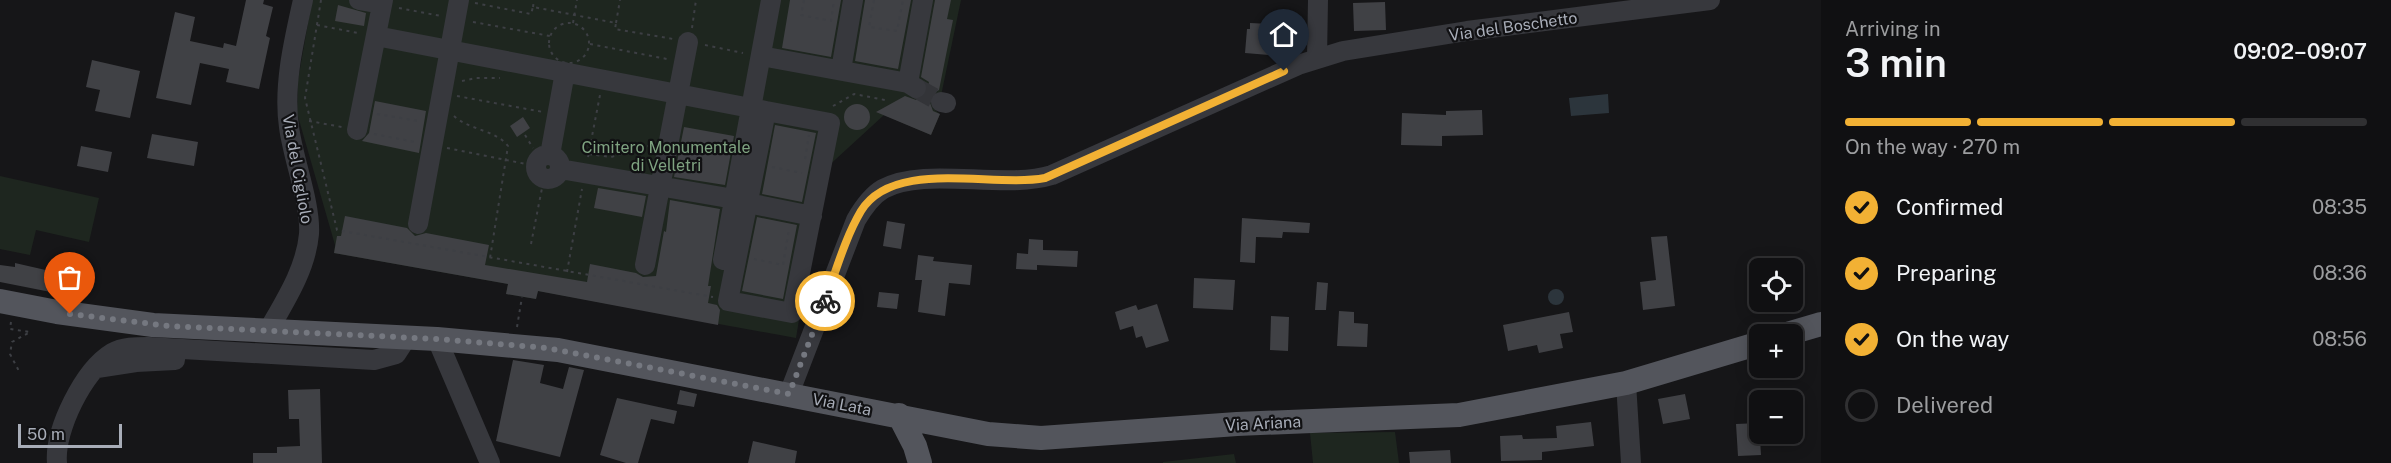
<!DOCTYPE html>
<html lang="en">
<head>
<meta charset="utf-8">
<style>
  body { margin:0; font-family:"Public Sans",sans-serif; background:#19191b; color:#f1f3f6; height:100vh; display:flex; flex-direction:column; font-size:22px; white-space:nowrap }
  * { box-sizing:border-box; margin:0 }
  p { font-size:20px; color:#9c9d9f }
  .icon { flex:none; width:33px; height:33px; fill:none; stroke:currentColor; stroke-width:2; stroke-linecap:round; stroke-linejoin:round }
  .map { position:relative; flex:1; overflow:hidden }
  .sheet { display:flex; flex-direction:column; background:#101012; width:570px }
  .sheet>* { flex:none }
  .buttons { position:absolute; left:1749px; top:258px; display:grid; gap:12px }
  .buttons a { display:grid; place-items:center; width:54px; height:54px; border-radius:9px; background:#101012; box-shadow:0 3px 15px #0003,0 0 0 2px #303032; font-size:30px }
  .scale { position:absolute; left:18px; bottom:15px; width:104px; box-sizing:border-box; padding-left:6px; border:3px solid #a8adb8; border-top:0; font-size:16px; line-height:21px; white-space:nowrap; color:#a8adb8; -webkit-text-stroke:4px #111113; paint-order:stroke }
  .pin { position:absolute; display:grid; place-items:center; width:51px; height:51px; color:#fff; margin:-62px -26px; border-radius:50% 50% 50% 0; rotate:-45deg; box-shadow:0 0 6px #0007 }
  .pin .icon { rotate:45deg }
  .courier { position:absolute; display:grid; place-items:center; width:60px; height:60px; margin:-30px; border:4px solid #f2b134; border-radius:50%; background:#fff; color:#222; box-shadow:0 2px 8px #0007 }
  .headline em { font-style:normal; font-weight:600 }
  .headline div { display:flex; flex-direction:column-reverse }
  .headline { display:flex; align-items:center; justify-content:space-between; height:102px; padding:0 24px }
  h1 { font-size:39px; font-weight:600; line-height:45px }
  .bar { display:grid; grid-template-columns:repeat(4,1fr); gap:9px 6px; align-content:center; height:72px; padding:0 24px }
  .bar i { height:8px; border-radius:4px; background:#303032 }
  .bar .selected { background:#f2b134 }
  .bar p { grid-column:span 4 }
  ol { padding:0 24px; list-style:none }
  li { display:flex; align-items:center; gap:18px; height:66px }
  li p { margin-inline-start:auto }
  li .icon { padding:6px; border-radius:50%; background:#f2b134; color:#111; stroke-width:4 }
  li:last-child { color:#9c9d9f }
  li i { width:33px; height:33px; border:3px solid #303032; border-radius:50% }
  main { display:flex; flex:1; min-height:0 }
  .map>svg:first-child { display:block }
  .green { fill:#1e261f }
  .water { fill:#2c353c }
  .building { fill:#404145 }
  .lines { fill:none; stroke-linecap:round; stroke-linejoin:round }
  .minor-tunnel { stroke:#333438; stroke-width:20; stroke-dasharray:20 10; stroke-linecap:butt }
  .path { stroke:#3d3f44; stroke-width:2; stroke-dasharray:3 4.5; stroke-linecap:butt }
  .minor { stroke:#37383d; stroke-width:20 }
  .major { stroke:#53555c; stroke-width:24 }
  .done { stroke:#757880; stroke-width:6; stroke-dasharray:0 10.8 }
  .route { stroke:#f2b134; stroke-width:8 }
  .labels { text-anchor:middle; stroke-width:4.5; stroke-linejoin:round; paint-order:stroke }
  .street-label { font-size:16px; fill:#a8adb8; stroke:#111113 }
  .park-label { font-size:16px; fill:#7fa381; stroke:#111113 }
</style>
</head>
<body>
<main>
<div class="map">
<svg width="1821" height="463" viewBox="0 0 1821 463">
  <rect width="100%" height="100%" fill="#161618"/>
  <path class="green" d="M312,0H961L942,91L935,110L940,114L931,135L884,115L824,170L796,338L538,291L536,299L506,294L508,284L334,253L335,245L297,113L298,80Z
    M0,176L99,198L89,242L36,230L30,255L0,249Z
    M1395,432L1399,463H1313L1310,433Z
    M1234,454L1236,463H1163V462Z"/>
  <path class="water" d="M1608,94L1609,113L1571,116L1569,98Z
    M1548 297a8 8 0 1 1 16 0a8 8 0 1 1-16 0Z"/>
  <path class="building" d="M246,0H264L263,4L273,7L266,36L270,38L259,89L226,82L229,69L200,63L191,105L156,98L175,12L195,17L190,41L223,48L224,43L236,46Z
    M790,0H841L831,57L782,48Z
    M865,0H911L898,69L855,61Z
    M935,0H951L947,19L953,20L939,90L932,94L929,100L933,111L940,114L931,135L876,112L905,96L916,100L926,94L929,82L921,77Z
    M1385,2L1386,30L1354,31L1353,3Z
    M338,5L366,13L364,26L335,21Z
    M1250,23L1271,24L1269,55L1245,53L1247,29H1250Z
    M92,60L140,71L130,118L95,111L100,90L86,87Z
    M375,101L426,111L419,153L362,141L369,133Z
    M844 117a13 13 0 1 1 26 0a13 13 0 1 1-26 0Z
    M1482,110L1483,135L1442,136V146L1401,145L1402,113L1446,115V111Z
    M523,117L530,128L517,137L510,126Z
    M775,125L816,133L802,202L762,194Z
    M684,127L734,136L725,185L674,177Z
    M152,134L198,142L194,166L147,158Z
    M81,146L112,152L108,172L77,166Z
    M598,188L646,196L642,217L594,208Z
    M670,200L720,209L708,286H711L708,303L717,305L720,310L718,325L538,291L536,299L506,294L508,284L334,253L337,236H341L345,216L407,228L415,236L426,233L489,245L485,265L587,282L590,264L636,273L643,277L656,276L664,231L666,232Z
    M757,217L797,225L783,299L742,291Z
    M1242,218L1310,223L1309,233L1283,232L1282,238L1256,237L1255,263L1240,262Z
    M887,221L905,224L901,249L883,246Z
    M1667,236L1675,306L1643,310L1640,282L1656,280L1651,237Z
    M1029,239L1043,240V250L1078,251L1077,267L1037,265V270L1016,269L1017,253L1028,254Z
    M918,255L934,257L933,261L972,265L970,285L949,283L945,316L918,312L922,280H915Z
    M15,263L50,271L51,266L68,269L66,276L84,280L81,298L0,282V265L15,267Z
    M1194,278L1235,280L1233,310L1193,308Z
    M1317,282L1328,283L1326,310H1315Z
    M879,292L899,294L897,309L877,307Z
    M1157,304L1169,341L1146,348L1142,336L1136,338L1133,326L1120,330L1115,312L1136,305L1138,310Z
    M1339,311L1354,312V323L1368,324L1367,347L1337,346Z
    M1569,312L1573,332L1560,334L1563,348L1539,353L1537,345L1508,351L1503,325Z
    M1271,316L1289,317L1288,351L1270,350Z
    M513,360L544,365L540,383L563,389L569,367L584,370L560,457L496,441Z
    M320,389L322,463H253V453H277V447L300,446L299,419H289L288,390Z
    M680,390L697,394L694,407L677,404Z
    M1685,394L1690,419L1663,424L1658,399Z
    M617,398L677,411L674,424L651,419L638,463H626L600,455Z
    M1591,422L1594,446L1542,452V460L1501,461L1500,436L1522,435L1523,439L1557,438L1556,426Z
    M1759,423L1761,455L1738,456L1736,424Z
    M753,441L797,451L795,463H748Z
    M1450,450L1451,463H1410L1409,452Z"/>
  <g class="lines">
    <path class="minor-tunnel" d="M916,88L941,102"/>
    <path class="path" d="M321,0L305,98L337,230L713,297
      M804,0L801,15L831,21L834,0
      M874,0L869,27L897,31L903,0
      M475,3L531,14L533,7L616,23L615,29L673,39
      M533,7L534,0
      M399,8L441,16
      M473,22L550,36
      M549 43a20 20 0 1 1 40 0a20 20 0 1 1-40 0Z
      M573,23L577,0
      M616,23L620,0
      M317,25L358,33
      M692,28L696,0
      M590,44L667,59
      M705,45L743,53
      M462,81L476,78H500
      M457,96L543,112
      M833,106L854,94L885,100L888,97
      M377,114L419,121
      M454,116C469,130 496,130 508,146L490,258
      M309,121L342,127
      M374,134L415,142
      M525,135L533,148
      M447,148L536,166
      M589,154L611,157L652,145
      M588,157L600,95
      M805,159L809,135
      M772,167L802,173
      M531,244L544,178
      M754,259L783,265L789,229
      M567,272L582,189
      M11,322L10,329L30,332L12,342L10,354L20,373
      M517,327L522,297"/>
    <path class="minor" d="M359,0L382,4
      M376,36L766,111L830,123L792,313L728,301L766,111
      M761,56L908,83L916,88
      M1317,58L1318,0
      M841,70L853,0
      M908,83L923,0
      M941,102L946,103
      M357,130L383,0
      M536 167a12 12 0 1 1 24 0a12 12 0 1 1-24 0Z
      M550,155L565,72
      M560,169L734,199
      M748,203L812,216
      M418,224L459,0
      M723,260L771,0
      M645,265L688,42
      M268,331C285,301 306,269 309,234C311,204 293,159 289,127C283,86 294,40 303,0
      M437,339L490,463
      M97,368L136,362L175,360
      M1626,383L1631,463
      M789,394L856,220C863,208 871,196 883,189C924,166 1003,190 1052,175L1298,65L1343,51L1467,31L1710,0
      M57,463C54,430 84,370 112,353C123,347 136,347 148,347L374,360L396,354L407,337"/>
    <path class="major" d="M0,301L57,312L153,325L437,339L558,350L988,434L1041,438L1237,424L1459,415L1626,383L1760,343
      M1787,334L1821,324
      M899,415L915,446L920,463"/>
  </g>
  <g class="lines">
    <path class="done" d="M70,314L169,326L437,339L547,348L789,394L825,301"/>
    <path class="route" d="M825,301C836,271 845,238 861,211C894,158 992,188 1045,178L1284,71"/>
  </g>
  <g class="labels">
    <g class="street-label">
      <text transform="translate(1513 26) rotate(-8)" y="6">Via del Boschetto</text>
      <text transform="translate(298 169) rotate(80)" y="6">Via del Cigliolo</text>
      <text transform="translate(842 404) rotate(11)" y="6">Via Lata</text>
      <text transform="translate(1263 423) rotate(-3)" y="6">Via Ariana</text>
    </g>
    <g class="park-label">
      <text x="666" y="153">Cimitero Monumentale<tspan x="666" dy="18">di Velletri</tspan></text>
    </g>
  </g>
</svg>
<div class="buttons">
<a><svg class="icon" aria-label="locate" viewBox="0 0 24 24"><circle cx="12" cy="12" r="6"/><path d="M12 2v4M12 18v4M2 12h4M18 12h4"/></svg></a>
<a>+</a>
<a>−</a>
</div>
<div class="scale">50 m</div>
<div class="pin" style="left:70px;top:314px;background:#ea580c"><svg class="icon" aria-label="bag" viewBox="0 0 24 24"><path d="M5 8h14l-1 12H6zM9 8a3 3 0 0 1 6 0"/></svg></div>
<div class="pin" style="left:1284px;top:71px;background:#1f2937"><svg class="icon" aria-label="home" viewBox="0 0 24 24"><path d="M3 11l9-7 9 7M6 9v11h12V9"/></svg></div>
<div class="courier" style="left:825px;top:301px"><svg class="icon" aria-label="bike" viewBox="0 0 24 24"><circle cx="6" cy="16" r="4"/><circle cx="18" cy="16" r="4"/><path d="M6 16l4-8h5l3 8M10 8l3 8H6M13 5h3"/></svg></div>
</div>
<section class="sheet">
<div class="headline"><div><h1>3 min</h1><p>Arriving in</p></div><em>09:02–09:07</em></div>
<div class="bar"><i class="selected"></i><i class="selected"></i><i class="selected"></i><i></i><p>On the way · 270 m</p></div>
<ol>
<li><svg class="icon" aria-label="check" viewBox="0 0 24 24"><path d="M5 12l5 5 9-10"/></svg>Confirmed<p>08:35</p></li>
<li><svg class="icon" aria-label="check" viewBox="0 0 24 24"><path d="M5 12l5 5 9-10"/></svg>Preparing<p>08:36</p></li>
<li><svg class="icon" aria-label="check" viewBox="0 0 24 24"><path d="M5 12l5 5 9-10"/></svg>On the way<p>08:56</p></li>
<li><i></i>Delivered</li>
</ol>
</section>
</main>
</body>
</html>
